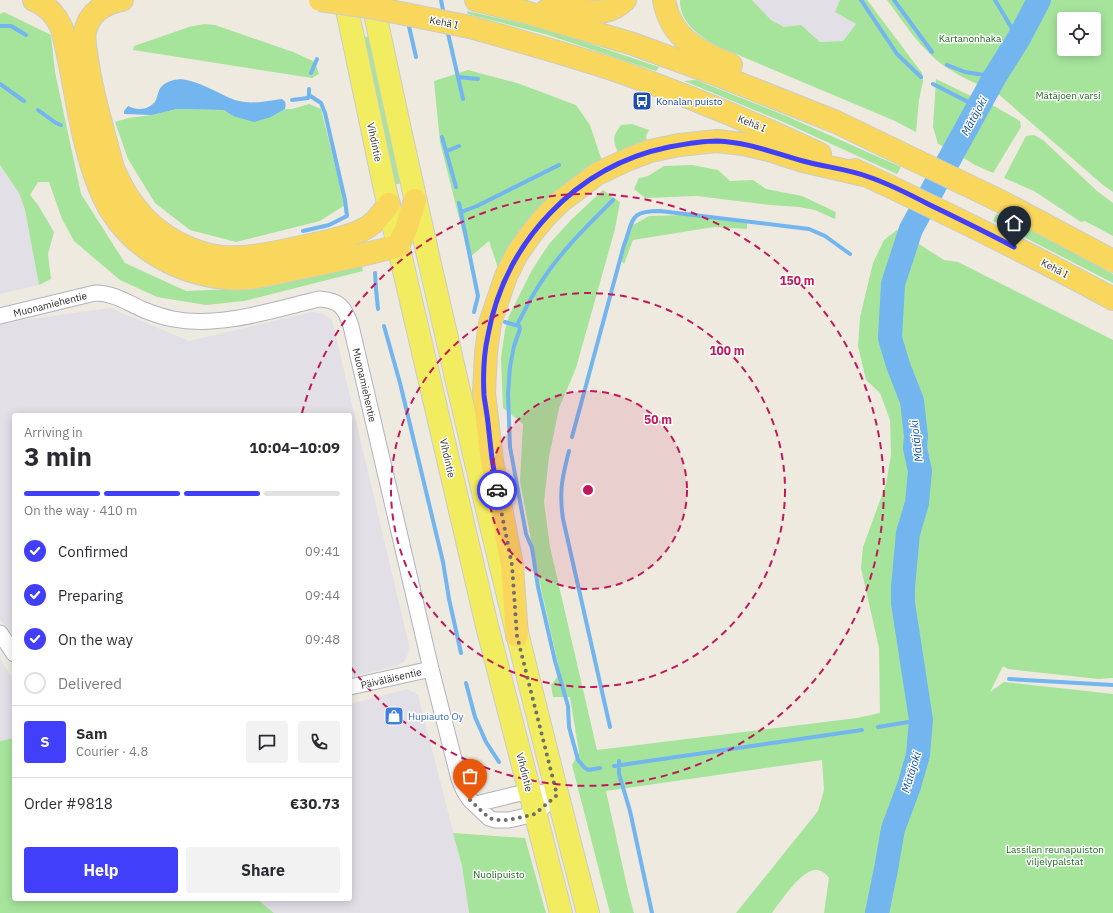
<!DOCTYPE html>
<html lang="en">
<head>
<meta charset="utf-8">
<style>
  body { margin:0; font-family:"IBM Plex Sans",sans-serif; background:#f2f2f3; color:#2b2b33; height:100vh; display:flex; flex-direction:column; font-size:15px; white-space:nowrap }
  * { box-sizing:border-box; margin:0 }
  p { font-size:13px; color:#7c7c81 }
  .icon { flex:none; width:22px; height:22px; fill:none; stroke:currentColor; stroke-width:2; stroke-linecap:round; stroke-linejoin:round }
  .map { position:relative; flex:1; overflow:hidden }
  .sheet { position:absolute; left:12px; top:413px; width:340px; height:488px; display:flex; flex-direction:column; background:#fff; border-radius:4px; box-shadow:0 2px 10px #0003 }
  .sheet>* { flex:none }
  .buttons { position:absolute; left:1057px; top:12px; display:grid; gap:8px }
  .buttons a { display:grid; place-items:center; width:44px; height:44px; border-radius:4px; background:#fff; box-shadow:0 2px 10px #0003; font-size:20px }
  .pin { position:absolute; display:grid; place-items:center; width:34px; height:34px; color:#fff; margin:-41px -17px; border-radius:50% 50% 50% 0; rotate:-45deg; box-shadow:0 0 4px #0007 }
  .pin .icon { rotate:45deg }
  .courier { position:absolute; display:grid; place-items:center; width:40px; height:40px; margin:-20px; border:3px solid #423ffa; border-radius:50%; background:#fff; color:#222; box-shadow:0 1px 5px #0007 }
  .head em { font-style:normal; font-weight:800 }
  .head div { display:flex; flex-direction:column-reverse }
  .head { display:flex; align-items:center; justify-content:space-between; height:68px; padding:0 12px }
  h1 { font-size:26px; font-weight:800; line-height:30px }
  .bar { display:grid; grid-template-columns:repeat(4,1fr); gap:6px 4px; align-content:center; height:48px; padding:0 12px }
  .bar i { height:5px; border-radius:3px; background:#e1e1e2 }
  .bar .on { background:#423ffa }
  .bar p { grid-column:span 4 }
  .line { display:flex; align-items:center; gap:10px; padding:0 12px; border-top:1px solid #e1e1e2 }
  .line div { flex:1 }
  .round { display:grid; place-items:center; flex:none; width:42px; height:42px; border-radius:4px; background:#f2f2f3 }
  ol { padding:0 12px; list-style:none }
  li { display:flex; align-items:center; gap:12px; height:44px }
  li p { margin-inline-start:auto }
  li .icon { padding:4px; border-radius:50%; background:#423ffa; color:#fff; stroke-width:4 }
  li:last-child { color:#7c7c81 }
  li i { width:22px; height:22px; border:2px solid #e1e1e2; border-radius:50% }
  .cta { display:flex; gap:8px; margin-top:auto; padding:8px 12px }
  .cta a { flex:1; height:46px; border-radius:4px; background:#423ffa; color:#fff; font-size:16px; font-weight:800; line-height:46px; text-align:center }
  .cta a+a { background:#f2f2f3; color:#2b2b33 }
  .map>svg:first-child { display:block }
  .industrial { fill:#e3dfe7 }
  .green { fill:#a6e49c; fill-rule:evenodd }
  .water { fill:#72b5ef }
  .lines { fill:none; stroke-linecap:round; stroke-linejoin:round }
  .stream { stroke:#72b5ef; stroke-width:4 }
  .river { stroke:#72b5ef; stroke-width:24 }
  .minor-casing { stroke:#b2b2c0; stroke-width:17 }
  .primary-casing { stroke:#ccc; stroke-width:24 }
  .trunk-casing { stroke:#ccc; stroke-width:24 }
  .minor { stroke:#fff; stroke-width:15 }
  .primary { stroke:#f1ec60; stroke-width:22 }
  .trunk { stroke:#f8d75c; stroke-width:22 }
  .trunk-bridge-casing { stroke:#ccc; stroke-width:24; stroke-linecap:butt }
  .trunk-bridge { stroke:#f8d75c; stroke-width:22 }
  .done { stroke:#706e6b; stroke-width:4; stroke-dasharray:0 7.2 }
  .route { stroke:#423ffa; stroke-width:5 }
  .ring { fill:none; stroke:#c2185b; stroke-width:2; stroke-dasharray:7 5 }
  .labels { text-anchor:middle; stroke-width:3; stroke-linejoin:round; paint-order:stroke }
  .street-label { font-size:10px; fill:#2c2c2c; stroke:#fff }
  .park-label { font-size:10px; fill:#1b6b1b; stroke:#fff }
  .transit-label { font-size:10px; fill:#164399; stroke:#fff; text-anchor:start }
  .shop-label { font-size:10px; fill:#366cbe; stroke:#fff; text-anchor:start }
  .water-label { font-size:11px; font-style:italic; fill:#0d509f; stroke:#fff }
  .centre { fill:#c2185b; stroke:#fff; stroke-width:2 }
  .ring-label { font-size:12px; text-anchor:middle; font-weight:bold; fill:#c2185b; stroke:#fff; stroke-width:3; stroke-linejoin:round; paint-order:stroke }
</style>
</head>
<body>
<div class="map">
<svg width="1113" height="913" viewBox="0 0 1113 913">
  <rect width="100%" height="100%" fill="#eeeadf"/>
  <path class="industrial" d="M752,0H840L835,12L856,24L843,41L820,42L801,25L784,27L771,20Z
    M0,165L19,193L25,210L39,285L0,294Z
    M110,308L189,341L312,312L321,313L327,316L332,320L409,645L408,654L404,662L395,666L350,678V415H14V639L0,619V325L22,320Z
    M0,658L14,681V738L0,741Z
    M407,689L418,695L462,866L469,913H274L257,899H350V704Z"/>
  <path class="green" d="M680,0H752L771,20L784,27L801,25L820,42L843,41L856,24L835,12L840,0H867L922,73L923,81L919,100L916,132L895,121L717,46C700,37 679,22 680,0Z
    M887,0H1113V192L1103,185L996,92C973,83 943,69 927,51C912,36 900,17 887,0ZM1064,19H1094V49H1064Z
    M467,11L546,29L659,67L656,71L548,35L468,14Z
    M4,12L51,35L55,72L81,194L125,263L186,291L253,288L362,266L363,271L244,301L206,305L157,297L120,280L74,241L62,219L49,182H38L30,195L38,205L54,232L48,254L51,279L39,285L25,210L19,193L0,165V14Z
    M204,24L215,25L293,52L315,62L319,74L312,78L133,50L134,46L189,27Z
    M361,36L369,37L402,183L393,185Z
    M468,70L517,83L576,105L590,125L600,155L603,161L500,274L489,241L469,258L440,142L434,81Z
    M936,79L971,96L947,148L938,144L933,127Z
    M696,80L784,115L901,167L897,174L781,121L684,81Z
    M985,101L1020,121L1021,127L993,173L975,165L959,155Z
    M309,104L321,109L345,205L320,221L236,242L190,230L155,203L128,159L115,122L128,118L152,115L177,109L224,110L233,116L271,117L285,109H292Z
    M632,124L649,130L646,136L647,141L618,152C612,140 613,136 621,125Z
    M1034,135L1043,140L1097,191L1113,203V236L1085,221L1081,222L1034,191L1004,178L1026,136Z
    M692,165L718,170L730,181L753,180L766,189L802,196L836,212L835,219L815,210L799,207L771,205L697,196L645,198L634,189L639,178L648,176L664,166Z
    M603,190L620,202L615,229L576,368L559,408L549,457L544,502L550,547L597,750L857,718L880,713L879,648L861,568L863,547L886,484L891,455L890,420L880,393L866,380L858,346L860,317L873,263L884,240L897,230L944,260L958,262L1113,340V678L1098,679L1008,669L1003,666L990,692L1004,682L1113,694V913H824L829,878C826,874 822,870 816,870C802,869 780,902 772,913H736L818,811L824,790L822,760L606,791L628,891L634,913H610L572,765L579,752L570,697H553L551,685L560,673L535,561L520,481L523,424L503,408L501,358L505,330L509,316L532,270L549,244L571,220Z
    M996,214L1039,234L1113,274V283L993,221Z
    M683,215L747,221V229L714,227L633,240L624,264L620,259L633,225L649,216Z
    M14,738V899H257L274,913H0V741Z
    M453,833L525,838L546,913H469L462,866Z"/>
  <path class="water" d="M180,79C201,81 216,93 235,100C251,105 266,101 282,99C286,102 286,103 285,109L271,117L254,122L233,116L224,110L177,109L152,115L124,114V111L128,106C138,111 150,110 156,100C158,95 158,90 162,86C167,81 174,80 180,79Z"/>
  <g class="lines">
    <path class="stream" d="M441,0L444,15
      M861,0L897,54L921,77
      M894,0L932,52
      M995,0L1011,27L1019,38
      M408,22L416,57
      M0,26H11L26,35
      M447,29L463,99
      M947,65L965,72L984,75L994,78
      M311,73L317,59
      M458,77L478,79
      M0,84L24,101
      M933,84L978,107
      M292,100L308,98L309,95V89
      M38,110L56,123L61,125
      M442,137L456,187
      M447,151L459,146
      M459,203L478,296L474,312
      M461,212L477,206L559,165
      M303,231L329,225L347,216L345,200L325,113L321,103L309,95
      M375,273L376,289L378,309
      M505,322L519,326L520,329L514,346L510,367L508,394L510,447L526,534L532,548L538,587L555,661L568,706L569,727L578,760L584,767L588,770L600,768
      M517,325C524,312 530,299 538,287C558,254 586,227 613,200
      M384,326L400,383L443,562L449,599L461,653
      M572,437L624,245C634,220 628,211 660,211L809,229L825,236L850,254
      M569,451C562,478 559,491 563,519L610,727
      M1009,679L1113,685
      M915,682L924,681
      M466,683L475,717L486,742L499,762
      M878,727L921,720
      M619,761V774L630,811L652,913
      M614,766L862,730"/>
    <path class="river" d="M877,913L886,869L893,829L909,786L918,755L921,720L903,603V587L908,533L917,503L920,471L915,448L916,436L912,401L898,365L890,338L893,284L911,229L994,78L1019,38L1039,0"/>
    <defs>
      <path id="minor" d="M0,316L95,293C114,293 128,303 144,310C154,314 163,317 173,319C220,328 273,310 319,299C340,300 345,308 351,326L431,669L459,779L464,791L470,800L489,818L495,820H509L535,814L557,795
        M0,633L14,654
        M350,687L431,669
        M476,804L529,791L557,795"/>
      <path id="primary" d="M345,0L384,185L487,626L561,913
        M372,0C437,306 509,610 588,913"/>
      <path id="trunk" d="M34,0C48,6 56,15 62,29C76,82 79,139 101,191C122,242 172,273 226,278C249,281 272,274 295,269C330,262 364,255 398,246L406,229L415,200
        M122,0C106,3 91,11 86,28C83,36 85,45 86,52C91,91 103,130 113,168C128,205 153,234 191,249C201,253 212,256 223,257C249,259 276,252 301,247C322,242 357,237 373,223C379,218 384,210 389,204
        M476,0L525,12L633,44L723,77L836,122L1002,202L1113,261
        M664,0C671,39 698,51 731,65
        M546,11C555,11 563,10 572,10C594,11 607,17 625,0
        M470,27C520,41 570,55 618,71C687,95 754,123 820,154
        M855,170C942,211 1029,253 1113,299
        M517,636L512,565L492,461L484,393L486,353L490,323L506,276L517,254L531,234L545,217L560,202L597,174L629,159L650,151L679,145L717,141L743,144L769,150L803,161L868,176"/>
    </defs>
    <use href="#minor" class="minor-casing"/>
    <use href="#primary" class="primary-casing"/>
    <use href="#trunk" class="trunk-casing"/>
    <use href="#minor" class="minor"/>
    <use href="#primary" class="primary"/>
    <use href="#trunk" class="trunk"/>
    <defs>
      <path id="trunk-bridge" d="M320,0L370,7L470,27"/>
    </defs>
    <use href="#trunk-bridge" class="trunk-bridge-casing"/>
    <use href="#trunk-bridge" class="trunk-bridge"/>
  </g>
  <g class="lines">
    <path class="done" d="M470,800L489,818L495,820H509L535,814L557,795L517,636L512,565L497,490"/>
    <path class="route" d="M497,490C493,468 490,446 488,423C487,413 485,404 484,395C483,377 484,353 488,335C505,242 576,166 669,147C685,144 701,141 717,141C747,142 774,153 803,161C825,167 848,169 869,177C889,184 909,194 928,204C957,218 986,232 1014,247"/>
  </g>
  <circle cx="588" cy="490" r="99" fill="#c2185b" fill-opacity=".12"/>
  <g class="ring">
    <circle cx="588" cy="490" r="99"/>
    <circle cx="588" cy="490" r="197"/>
    <path d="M302 413A296 296 0 1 1 350 666"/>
  </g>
  <defs>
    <symbol id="bus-square" viewBox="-11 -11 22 22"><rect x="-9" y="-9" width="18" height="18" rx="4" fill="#1a4fb4" stroke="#fff"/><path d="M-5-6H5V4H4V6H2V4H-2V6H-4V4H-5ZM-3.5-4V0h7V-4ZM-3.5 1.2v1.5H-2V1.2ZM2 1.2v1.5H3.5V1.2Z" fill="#fff"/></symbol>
    <symbol id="shop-square" viewBox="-11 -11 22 22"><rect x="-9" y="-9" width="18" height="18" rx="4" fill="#3f7fe0" stroke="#fff"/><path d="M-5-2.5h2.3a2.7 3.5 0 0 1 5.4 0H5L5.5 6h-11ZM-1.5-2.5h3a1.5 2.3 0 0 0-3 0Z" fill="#fff"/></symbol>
  </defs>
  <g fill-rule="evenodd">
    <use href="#bus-square" x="631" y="90" width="22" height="22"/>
    <use href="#shop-square" x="383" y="705" width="22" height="22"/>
  </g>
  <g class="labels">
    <g class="street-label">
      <text transform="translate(444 22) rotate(11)" y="4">Kehä I</text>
      <text transform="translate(752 123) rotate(22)" y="4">Kehä I</text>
      <text transform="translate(375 142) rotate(78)" y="4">Vihdintie</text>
      <text transform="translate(1055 268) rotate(28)" y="4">Kehä I</text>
      <text transform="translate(50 304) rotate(-14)" y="4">Muonamiehentie</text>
      <text transform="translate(365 385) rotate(77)" y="4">Muonamiehentie</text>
      <text transform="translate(448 458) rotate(77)" y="4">Vihdintie</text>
      <text transform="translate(391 678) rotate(-13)" y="4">Päiväläisentie</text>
      <text transform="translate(525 772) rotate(76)" y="4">Vihdintie</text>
    </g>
    <g class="park-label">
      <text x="970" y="42">Kartanonhaka</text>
      <text x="1068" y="99">Mätäjoen varsi</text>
      <text x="1055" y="853">Lassilan reunapuiston<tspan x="1055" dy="12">viljelypalstat</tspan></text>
      <text x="499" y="878">Nuolipuisto</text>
    </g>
    <g class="transit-label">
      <text x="656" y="105">Konalan puisto</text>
    </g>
    <g class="shop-label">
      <text x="408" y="720">Hupiauto Oy</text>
    </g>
    <g class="water-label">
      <text transform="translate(974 116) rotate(-61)" y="4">Mätäjoki</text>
      <text transform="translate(916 441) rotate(-97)" y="4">Mätäjoki</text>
      <text transform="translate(911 772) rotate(-73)" y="4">Mätäjoki</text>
    </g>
  </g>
  <circle cx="588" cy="490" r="6" class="centre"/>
  <g class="ring-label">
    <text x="797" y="285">150 m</text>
    <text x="727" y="355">100 m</text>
    <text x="658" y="424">50 m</text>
  </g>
</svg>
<div class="buttons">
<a><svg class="icon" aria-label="locate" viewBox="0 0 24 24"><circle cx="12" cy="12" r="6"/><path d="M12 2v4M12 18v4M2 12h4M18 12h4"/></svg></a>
</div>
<div class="pin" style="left:470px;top:800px;background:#ea580c"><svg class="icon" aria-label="bag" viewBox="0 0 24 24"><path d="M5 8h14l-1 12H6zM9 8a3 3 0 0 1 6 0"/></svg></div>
<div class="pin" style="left:1014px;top:247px;background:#1f2937"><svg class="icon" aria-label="home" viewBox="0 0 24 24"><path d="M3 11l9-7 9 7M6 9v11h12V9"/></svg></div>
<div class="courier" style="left:497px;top:490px"><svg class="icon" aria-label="car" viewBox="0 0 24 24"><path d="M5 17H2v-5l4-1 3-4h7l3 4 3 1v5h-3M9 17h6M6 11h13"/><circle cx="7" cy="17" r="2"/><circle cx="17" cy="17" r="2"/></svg></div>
<section class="sheet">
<div class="head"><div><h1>3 min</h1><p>Arriving in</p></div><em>10:04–10:09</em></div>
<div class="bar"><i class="on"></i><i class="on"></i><i class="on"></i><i></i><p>On the way · 410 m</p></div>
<ol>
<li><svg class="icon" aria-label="check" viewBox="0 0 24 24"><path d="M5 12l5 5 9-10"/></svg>Confirmed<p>09:41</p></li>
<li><svg class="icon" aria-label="check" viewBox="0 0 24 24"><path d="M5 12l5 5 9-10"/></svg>Preparing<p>09:44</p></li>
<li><svg class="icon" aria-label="check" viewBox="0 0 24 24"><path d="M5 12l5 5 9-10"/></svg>On the way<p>09:48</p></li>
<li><i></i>Delivered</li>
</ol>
<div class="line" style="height:72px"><b class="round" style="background:#423ffa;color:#fff">S</b><div><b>Sam</b><p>Courier · 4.8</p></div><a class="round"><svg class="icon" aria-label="chat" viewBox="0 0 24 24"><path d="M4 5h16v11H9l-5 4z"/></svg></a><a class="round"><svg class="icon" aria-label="phone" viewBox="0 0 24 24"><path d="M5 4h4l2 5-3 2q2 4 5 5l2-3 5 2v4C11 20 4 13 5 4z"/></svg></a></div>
<div class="line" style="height:52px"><div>Order #9818</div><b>€30.73</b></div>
<div class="cta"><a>Help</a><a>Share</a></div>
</section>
</div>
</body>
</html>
